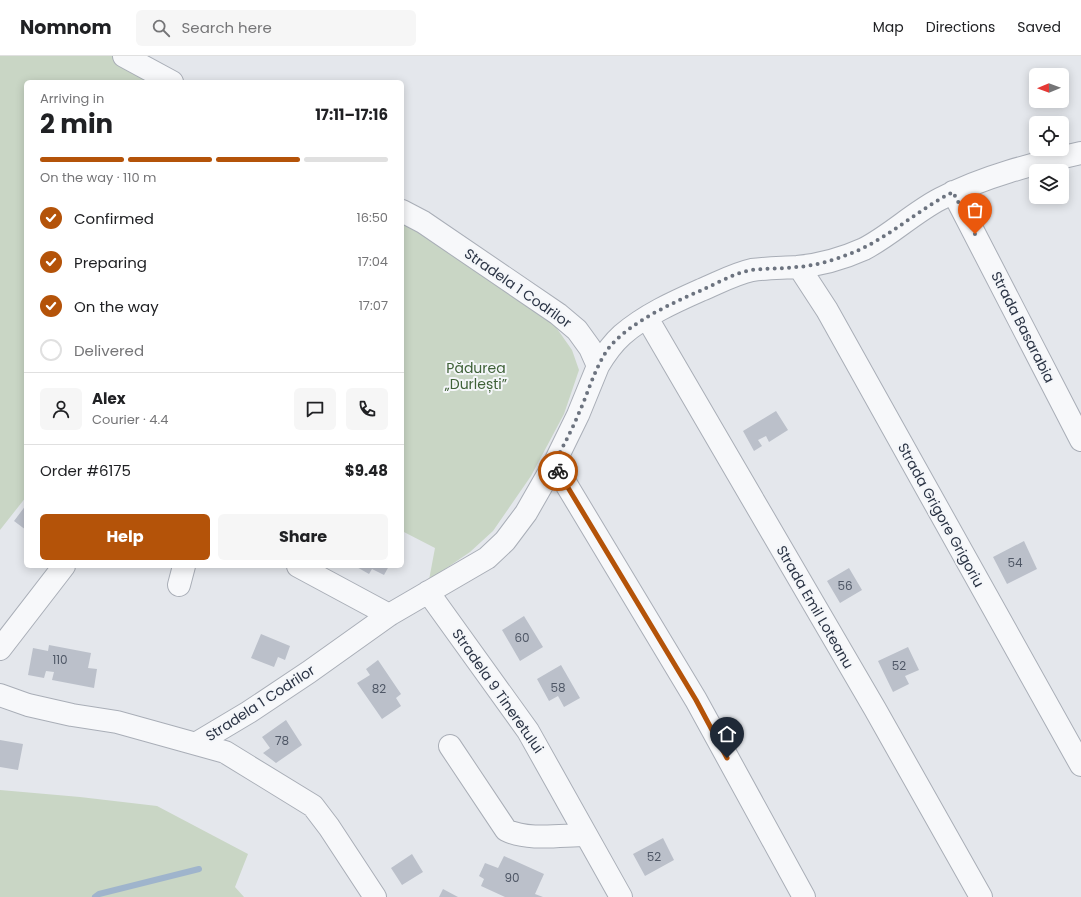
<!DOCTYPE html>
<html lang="en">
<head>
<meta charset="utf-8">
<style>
  body { margin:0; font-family:Poppins,sans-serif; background:#f6f6f6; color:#202124; height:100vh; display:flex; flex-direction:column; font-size:15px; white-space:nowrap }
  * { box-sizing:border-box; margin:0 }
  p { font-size:13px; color:#757577 }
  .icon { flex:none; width:22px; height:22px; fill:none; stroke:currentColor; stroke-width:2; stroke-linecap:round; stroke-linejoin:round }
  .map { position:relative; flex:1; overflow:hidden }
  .sheet { position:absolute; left:24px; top:24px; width:380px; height:488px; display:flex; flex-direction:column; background:#fff; border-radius:6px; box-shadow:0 2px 10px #0003 }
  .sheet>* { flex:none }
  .needle { width:26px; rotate:269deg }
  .buttons { position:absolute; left:1029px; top:12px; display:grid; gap:8px }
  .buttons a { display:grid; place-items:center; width:40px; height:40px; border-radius:6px; background:#fff; box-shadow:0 2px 10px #0003; font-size:20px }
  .pin { position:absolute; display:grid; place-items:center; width:34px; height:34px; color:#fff; margin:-41px -17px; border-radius:50% 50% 50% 0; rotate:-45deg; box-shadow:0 0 4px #0007 }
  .pin .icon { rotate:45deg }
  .courier { position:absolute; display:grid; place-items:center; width:40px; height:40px; margin:-20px; border:3px solid #b45309; border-radius:50%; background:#fff; color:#222; box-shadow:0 1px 5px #0007 }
  .head em { font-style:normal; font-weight:700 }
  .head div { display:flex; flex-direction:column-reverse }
  .head { display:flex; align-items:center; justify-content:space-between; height:68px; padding:0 16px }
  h1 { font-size:26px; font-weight:700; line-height:30px }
  .bar { display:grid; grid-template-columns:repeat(4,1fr); gap:6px 4px; align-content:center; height:48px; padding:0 16px }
  .bar i { height:5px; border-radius:3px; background:#e0e0e0 }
  .bar .active { background:#b45309 }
  .bar p { grid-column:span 4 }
  .line { display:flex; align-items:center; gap:10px; padding:0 16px; border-top:1px solid #e0e0e0 }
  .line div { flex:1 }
  .round { display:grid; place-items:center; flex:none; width:42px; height:42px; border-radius:6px; background:#f6f6f6 }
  ol { padding:0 16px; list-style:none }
  li { display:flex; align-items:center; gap:12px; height:44px }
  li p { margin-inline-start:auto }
  li .icon { padding:4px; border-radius:50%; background:#b45309; color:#fff; stroke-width:4 }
  li:last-child { color:#757577 }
  li i { width:22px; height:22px; border:2px solid #e0e0e0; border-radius:50% }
  .primary-button { display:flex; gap:8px; margin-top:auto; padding:8px 16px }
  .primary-button a { flex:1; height:46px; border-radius:6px; background:#b45309; color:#fff; font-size:16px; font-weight:700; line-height:46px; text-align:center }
  .primary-button a+a { background:#f6f6f6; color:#202124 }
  header { display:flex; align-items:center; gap:24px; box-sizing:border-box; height:56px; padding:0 20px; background:#fff; border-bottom:1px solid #e0e0e0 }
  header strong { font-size:19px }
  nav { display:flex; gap:22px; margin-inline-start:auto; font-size:14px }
  .search { width:280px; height:36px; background:#f6f6f6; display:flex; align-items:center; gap:10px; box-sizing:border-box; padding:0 14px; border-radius:6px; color:#757577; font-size:15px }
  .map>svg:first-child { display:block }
  .green { fill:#c9d6c5 }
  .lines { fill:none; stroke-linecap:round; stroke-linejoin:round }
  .stream { stroke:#9fb4cc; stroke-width:6 }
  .building { fill:#bbc0ca }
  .minor-casing { stroke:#a9aeb7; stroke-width:24 }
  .minor { stroke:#f7f8fa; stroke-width:22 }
  .done { stroke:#6c737f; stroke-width:4; stroke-dasharray:0 7.2 }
  .route { stroke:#b45309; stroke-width:5 }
  .labels { text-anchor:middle; stroke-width:4; stroke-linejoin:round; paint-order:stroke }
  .number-label { font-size:12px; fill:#4f5766 }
  .street-label { font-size:14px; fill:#2b3445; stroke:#f4f6f9 }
  .park-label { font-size:14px; fill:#3f6138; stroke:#f4f6f9 }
</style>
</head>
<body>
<header>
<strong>Nomnom</strong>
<div class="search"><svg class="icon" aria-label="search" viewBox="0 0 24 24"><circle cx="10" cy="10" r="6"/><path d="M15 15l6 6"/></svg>Search here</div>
<nav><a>Map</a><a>Directions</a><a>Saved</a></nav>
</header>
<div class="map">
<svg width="1081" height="841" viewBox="0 0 1081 841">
  <rect width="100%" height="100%" fill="#e4e7ec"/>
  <path class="green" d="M0,0H112L159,26H26V441L0,474Z
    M402,162L553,267L572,294L579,314L564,358L531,420L493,475L470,496L429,524L435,492L402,475Z
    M0,734L80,741L157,750L248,798L235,831L244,841H0Z"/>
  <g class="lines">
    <path class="stream" d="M95,841L99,838L199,813"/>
  </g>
  <path class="building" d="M776,355L788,374L769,386L766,380L758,384L762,390L754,395L743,375Z
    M26,449V474L14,465Z
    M1024,485L1037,513L1007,528L993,501Z
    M355,510H389L384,519L372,513L369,518Z
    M849,512L862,534L840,547L827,525Z
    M524,560L543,591L520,605L502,574Z
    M261,578L290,590L285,604L278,601L274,611L251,602Z
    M49,589L91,597L88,612L97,613L94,632L52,624L54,616L46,615L44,622L28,619L33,592L48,595Z
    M908,591L919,614L905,620L909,628L893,636L878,605Z
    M378,604L401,638L396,642L401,650L382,663L357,627L370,619L366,613Z
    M561,609L580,642L564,651L558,640L549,645L537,623Z
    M286,664L302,689L276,707L263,697L270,692L262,681Z
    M0,684L23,688L18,714L0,711Z
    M663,782L674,804L645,820L633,798Z
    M412,798L423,816L402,829L391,812Z
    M504,800L544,818L535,838L543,841H505L481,830L484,823L479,820L485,807L498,812Z
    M443,833L458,841H439Z"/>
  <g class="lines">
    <defs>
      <path id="minor" d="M124,0L172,26
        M953,136L1081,384
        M799,211L827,254L1081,709
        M647,262L875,653L981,841
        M598,310C605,298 612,288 622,279C645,259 674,246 701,234C718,227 734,218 752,214C766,212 782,212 797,211C819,209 844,202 864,193C891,179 913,157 940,143C984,120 1033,108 1081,97
        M554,408L696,644L804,841
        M298,510L389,559
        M179,529L184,510
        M428,536L528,675L621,841
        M0,593L64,510
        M0,639L28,649L72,659L117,666L225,696L313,750L329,771L375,841
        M197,687L249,656L309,616L389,559L487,502L505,485L526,457L554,408L578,359L598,310L590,292L577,274L558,258L423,166L402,155
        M450,690L506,774C528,785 562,779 586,779"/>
    </defs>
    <use href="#minor" class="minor-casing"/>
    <use href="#minor" class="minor"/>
  </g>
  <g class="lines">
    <path class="done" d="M558,415L554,408C562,392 571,376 578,359C588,338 594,313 608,293C628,267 672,247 702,234C718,227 734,217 752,214C767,212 782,213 797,211C813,210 830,205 844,200C885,186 915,155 953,136L975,178"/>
    <path class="route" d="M558,415L696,644L727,702"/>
  </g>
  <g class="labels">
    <g class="number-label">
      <text x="1015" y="511">54</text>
      <text x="845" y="534">56</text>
      <text x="522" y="586">60</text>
      <text x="60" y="608">110</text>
      <text x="899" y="614">52</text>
      <text x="558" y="636">58</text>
      <text x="379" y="637">82</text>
      <text x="282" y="689">78</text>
      <text x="654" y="805">52</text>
      <text x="512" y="826">90</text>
    </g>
    <g class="street-label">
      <text transform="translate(518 232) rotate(35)" y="5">Stradela 1 Codrilor</text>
      <text transform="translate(1023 271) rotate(63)" y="5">Strada Basarabia</text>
      <text transform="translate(941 459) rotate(61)" y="5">Strada Grigore Grigoriu</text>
      <text transform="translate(815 551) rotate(60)" y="5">Strada Emil Loteanu</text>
      <text transform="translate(498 635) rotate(55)" y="5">Stradela 9 Tineretului</text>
      <text transform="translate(260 647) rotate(-33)" y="5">Stradela 1 Codrilor</text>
    </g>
    <g class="park-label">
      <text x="476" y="317">Pădurea<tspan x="476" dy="16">„Durlești”</tspan></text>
    </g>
  </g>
</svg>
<div class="buttons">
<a><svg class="needle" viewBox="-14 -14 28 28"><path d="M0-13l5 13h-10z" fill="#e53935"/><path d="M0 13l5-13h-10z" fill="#757577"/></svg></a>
<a><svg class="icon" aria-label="locate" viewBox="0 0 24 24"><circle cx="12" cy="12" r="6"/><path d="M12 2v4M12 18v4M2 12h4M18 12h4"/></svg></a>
<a><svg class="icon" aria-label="layers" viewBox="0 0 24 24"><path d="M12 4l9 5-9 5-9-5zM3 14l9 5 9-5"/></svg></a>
</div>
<div class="pin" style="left:975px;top:178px;background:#ea580c"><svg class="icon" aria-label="bag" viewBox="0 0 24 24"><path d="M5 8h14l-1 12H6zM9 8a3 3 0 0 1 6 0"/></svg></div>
<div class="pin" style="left:727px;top:702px;background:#1f2937"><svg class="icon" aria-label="home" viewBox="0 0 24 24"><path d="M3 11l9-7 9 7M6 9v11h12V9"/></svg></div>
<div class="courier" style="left:558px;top:415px"><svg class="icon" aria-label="bike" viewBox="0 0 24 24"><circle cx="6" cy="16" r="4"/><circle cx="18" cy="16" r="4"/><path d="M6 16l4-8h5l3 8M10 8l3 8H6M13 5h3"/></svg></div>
<section class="sheet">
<div class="head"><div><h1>2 min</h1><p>Arriving in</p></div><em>17:11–17:16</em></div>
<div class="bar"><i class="active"></i><i class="active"></i><i class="active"></i><i></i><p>On the way · 110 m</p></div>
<ol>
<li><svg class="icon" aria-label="check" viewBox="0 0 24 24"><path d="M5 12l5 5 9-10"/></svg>Confirmed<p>16:50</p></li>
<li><svg class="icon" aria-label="check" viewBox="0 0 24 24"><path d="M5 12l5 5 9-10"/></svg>Preparing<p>17:04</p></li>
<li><svg class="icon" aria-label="check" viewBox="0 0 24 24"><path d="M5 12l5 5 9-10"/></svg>On the way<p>17:07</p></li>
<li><i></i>Delivered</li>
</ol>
<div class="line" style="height:72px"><a class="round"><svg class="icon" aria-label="person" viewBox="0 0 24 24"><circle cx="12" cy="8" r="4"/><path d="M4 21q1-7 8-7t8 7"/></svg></a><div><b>Alex</b><p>Courier · 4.4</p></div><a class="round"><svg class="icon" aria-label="chat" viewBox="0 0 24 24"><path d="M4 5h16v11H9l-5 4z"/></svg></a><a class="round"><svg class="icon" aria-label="phone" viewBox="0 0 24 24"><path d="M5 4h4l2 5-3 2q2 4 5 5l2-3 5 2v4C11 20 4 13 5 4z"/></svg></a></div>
<div class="line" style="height:52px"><div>Order #6175</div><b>$9.48</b></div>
<div class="primary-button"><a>Help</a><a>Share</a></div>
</section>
</div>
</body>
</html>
